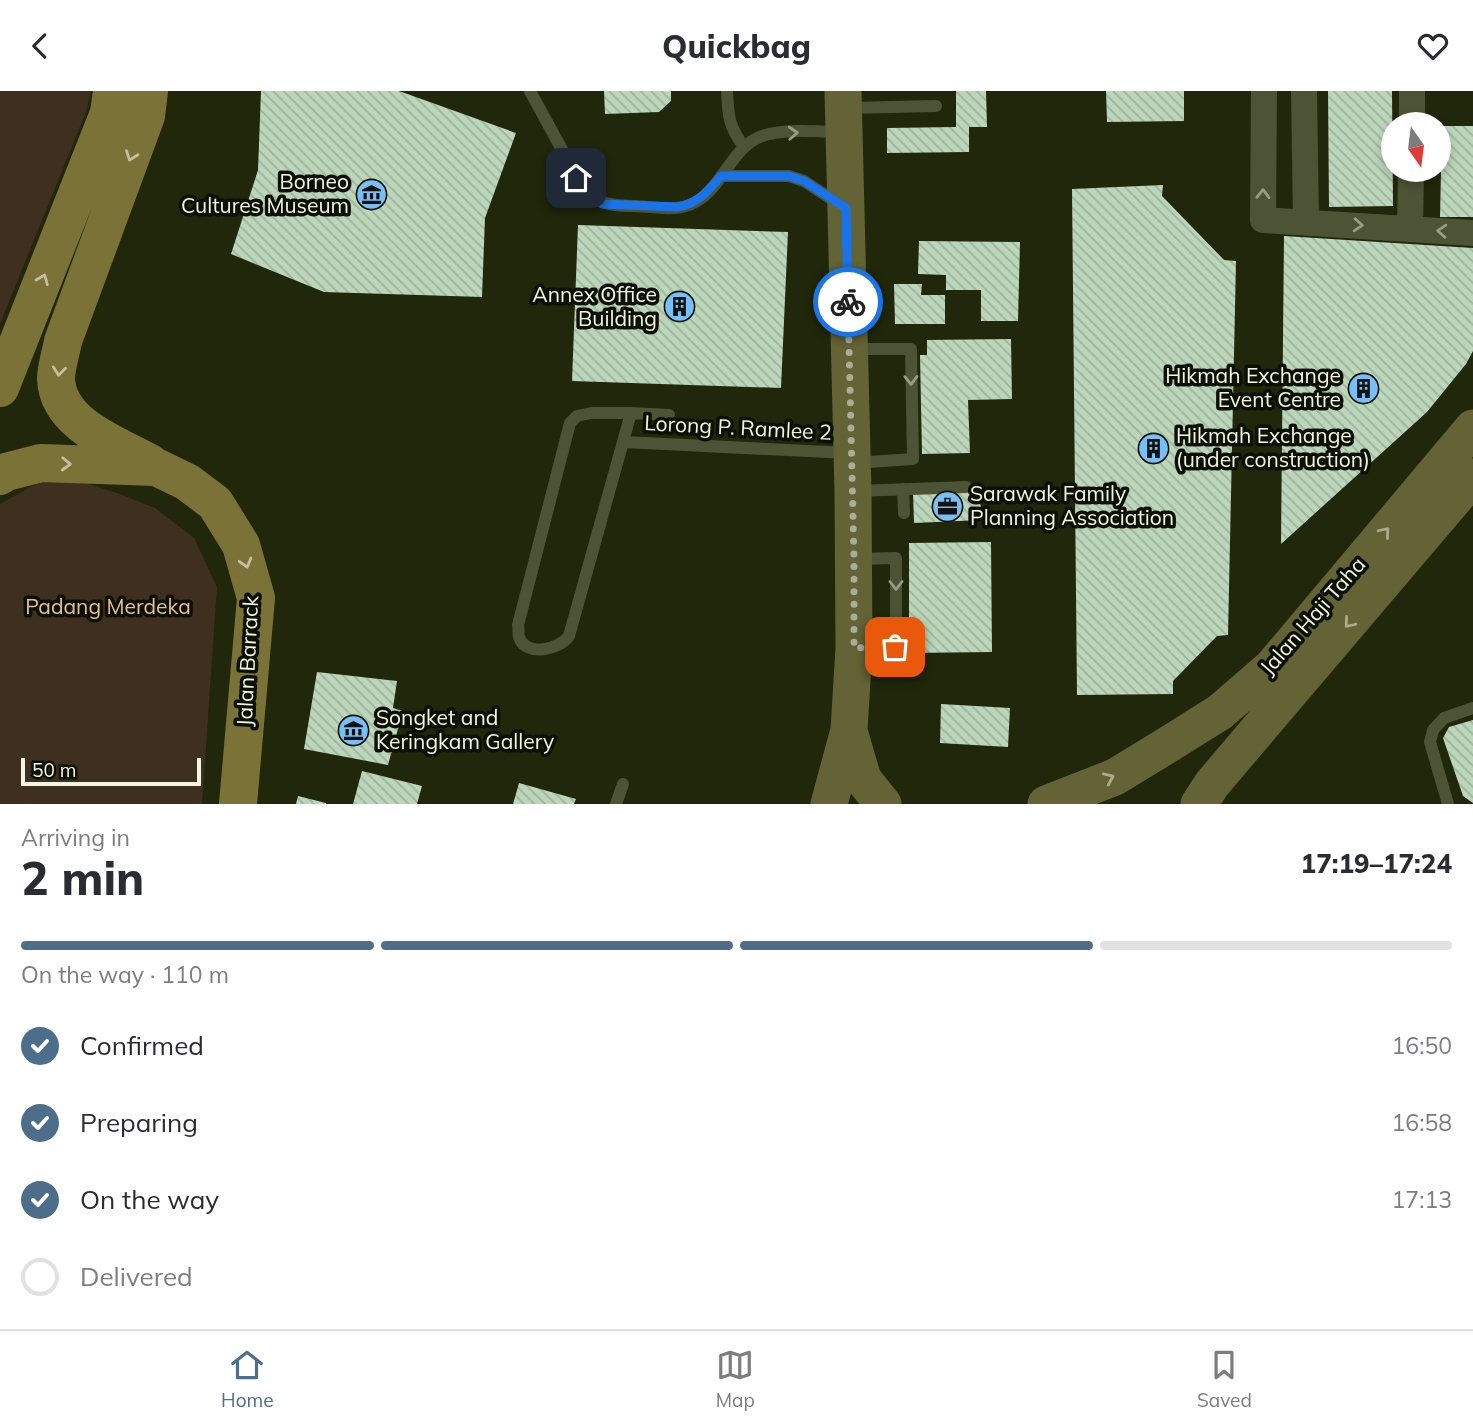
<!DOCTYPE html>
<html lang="en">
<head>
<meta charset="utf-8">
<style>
  body { margin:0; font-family:Mulish,sans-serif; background:#f2f2f3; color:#2b2b33; height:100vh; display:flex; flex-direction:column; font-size:26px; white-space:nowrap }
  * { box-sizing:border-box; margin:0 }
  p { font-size:23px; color:#7c7c81 }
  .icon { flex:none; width:38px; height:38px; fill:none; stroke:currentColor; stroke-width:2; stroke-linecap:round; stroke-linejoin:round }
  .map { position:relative; height:713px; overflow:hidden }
  .drawer { display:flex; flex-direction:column; background:#fff; flex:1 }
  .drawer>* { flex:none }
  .needle { width:46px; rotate:166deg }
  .tools { position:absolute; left:1381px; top:21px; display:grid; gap:14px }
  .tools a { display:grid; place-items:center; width:70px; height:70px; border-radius:50%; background:#fff; box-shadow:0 4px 10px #0003; font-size:35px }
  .scale { position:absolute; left:21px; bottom:18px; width:180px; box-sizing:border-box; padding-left:7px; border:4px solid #f1f6e4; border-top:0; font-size:19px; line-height:24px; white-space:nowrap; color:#f1f6e4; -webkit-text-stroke:5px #0c0f04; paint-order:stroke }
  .pin { position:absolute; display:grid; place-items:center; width:60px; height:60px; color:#fff; margin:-30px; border-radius:14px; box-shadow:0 4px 10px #0006 }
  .courier { position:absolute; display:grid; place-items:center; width:70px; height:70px; margin:-35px; border:5px solid #1a73e8; border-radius:50%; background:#fff; color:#222; box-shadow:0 2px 9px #0007 }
  .headline em { font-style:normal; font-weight:800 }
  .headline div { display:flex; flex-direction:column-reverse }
  .headline { display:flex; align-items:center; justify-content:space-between; height:119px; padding:0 21px }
  h1 { font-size:46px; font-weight:800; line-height:52px }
  .bar { display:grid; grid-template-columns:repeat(4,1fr); gap:10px 7px; align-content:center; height:84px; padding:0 21px }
  .bar i { height:9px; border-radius:5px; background:#e1e1e2 }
  .bar .current { background:#4d6e8b }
  .bar p { grid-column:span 4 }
  ol { padding:0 21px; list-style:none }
  li { display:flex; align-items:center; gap:21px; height:77px }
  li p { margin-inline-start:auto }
  li .icon { padding:7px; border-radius:50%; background:#4d6e8b; color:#fff; stroke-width:4 }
  li:last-child { color:#7c7c81 }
  li i { width:38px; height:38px; border:4px solid #e1e1e2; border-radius:50% }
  header { display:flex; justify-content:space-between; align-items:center; height:91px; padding:0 21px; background:#fff; font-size:32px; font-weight:800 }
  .tabs { display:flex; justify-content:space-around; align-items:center; height:98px; border-top:2px solid #e1e1e2; background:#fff; font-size:19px; color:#7c7c81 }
  .tabs a { display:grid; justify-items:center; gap:4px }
  .tabs .current { color:#4d6e8b }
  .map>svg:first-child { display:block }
  .park { fill:#3e2f1e }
  .building { fill:url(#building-back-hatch) }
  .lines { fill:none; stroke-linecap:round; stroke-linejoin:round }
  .service { stroke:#4c5435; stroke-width:12 }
  .minor { stroke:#4c5435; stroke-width:26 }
  .secondary { stroke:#636336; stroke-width:37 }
  .primary { stroke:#7a7237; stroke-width:38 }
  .oneway { stroke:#969d84 }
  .oneway2 { stroke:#c1c19f }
  .oneway3 { stroke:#aaac8d }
  .done { stroke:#a8ae98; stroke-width:7; stroke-dasharray:0 12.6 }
  .route { stroke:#1a73e8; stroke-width:9 }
  .labels { text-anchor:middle; stroke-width:7; stroke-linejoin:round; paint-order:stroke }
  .poi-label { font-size:21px; fill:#f1f6e4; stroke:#0c0f04; text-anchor:end }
  .street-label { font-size:21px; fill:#f1f6e4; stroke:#0c0f04 }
  .park-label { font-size:21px; fill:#e5c095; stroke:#0c0f04 }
</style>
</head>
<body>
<header><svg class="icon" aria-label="back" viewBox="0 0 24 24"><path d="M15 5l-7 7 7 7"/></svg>Quickbag<svg class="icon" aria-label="heart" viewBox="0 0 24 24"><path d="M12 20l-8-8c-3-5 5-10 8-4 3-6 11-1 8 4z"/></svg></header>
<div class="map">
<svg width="1473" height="713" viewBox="0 0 1473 713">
  <defs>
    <pattern id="building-back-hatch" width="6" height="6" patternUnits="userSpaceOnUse" patternTransform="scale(1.75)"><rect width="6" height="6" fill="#bbd6ba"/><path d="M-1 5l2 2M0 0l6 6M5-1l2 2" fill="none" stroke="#9eb39c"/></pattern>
  </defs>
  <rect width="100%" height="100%" fill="#21270a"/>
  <path class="park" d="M0,0H91L86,21L0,233Z
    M43,389L86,392L120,403L155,417L194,447L217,496L202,713H0V413Z"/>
  <path class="building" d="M261,0H399L516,42L485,127L482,206L324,201L231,163L258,79Z
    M604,0H671V10L659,21L605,23Z
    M956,0H986L987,36H969V61L887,62V37L956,36Z
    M1106,0H1184V30L1107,31Z
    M1328,0H1392L1393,115L1329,116Z
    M1442,35H1473V126H1440Z
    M1163,94L1162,105L1224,169L1236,170L1228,544L1217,545L1173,590V603L1077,604L1072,98Z
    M578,134L788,141L781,297L572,290Z
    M1284,145L1473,157V260L1466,273L1427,321L1281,453Z
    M919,150L1020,151L1018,230H981V199H946V184L918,183Z
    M894,193H922L921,204H945V233H895Z
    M1011,248L1012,308L968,309L970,362L922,363L920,264H927V249Z
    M980,398L981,429L914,432L913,401Z
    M991,451L992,561L909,562V452Z
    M317,581L397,590L393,617L403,620L388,674L304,658Z
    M941,613L1010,617L1008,656L940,652Z
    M1473,629V712L1463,705L1443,647L1449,636Z
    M362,680L422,695L417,713H353Z
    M519,692L576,708L574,713H513Z
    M298,705L326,712V713H296Z"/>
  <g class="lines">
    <path class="service" d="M530,0L583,97C599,114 614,115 636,115C652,116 674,120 689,114C722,102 729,57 762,45C786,37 818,41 843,41
      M727,0C728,25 729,36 744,56
      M847,17L936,15
      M721,85H789L804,90L839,113
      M853,258H911L913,368L854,372
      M591,322H631L569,545C560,558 526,567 519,546C518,542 519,538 518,534L570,332L577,325Z
      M631,322L669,324
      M624,351L848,362
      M903,398L904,422
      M857,400L966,396
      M858,468L896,467V556L858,557
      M616,713L623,693
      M1448,713L1430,651L1433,639L1444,627L1473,617"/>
    <path class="minor" d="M1264,0L1263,129L1473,142
      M1304,0L1306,130
      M1412,33V0
      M1410,138L1411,79"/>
    <path class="secondary" d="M849,640L863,688L883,713
      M829,713L849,639L854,557L853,401L843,0
      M1046,713L1115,686L1169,653L1220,621L1272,576L1473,337
      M1199,713L1212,693L1473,386"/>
    <path class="primary" d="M149,0L146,25L63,250C61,262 56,276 56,288C58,334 116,353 150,372
      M0,297L109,22L112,0
      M0,385L6,381L41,372L156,376L187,391L215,412L241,454L256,507L238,713"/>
  </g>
  <defs><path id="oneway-chevron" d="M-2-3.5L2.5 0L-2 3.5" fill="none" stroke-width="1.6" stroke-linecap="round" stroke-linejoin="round" transform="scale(1.75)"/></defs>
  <g class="oneway">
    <use href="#oneway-chevron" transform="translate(793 42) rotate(-3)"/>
    <use href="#oneway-chevron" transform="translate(1263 103) rotate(-89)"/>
    <use href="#oneway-chevron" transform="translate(1358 134) rotate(4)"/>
    <use href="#oneway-chevron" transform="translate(1442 140) rotate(-176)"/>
    <use href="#oneway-chevron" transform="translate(911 289) rotate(89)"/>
    <use href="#oneway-chevron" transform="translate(896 494) rotate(90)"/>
  </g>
  <g class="oneway2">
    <use href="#oneway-chevron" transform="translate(131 65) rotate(110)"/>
    <use href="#oneway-chevron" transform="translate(43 188) rotate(-68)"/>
    <use href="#oneway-chevron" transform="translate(59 280) rotate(96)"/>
    <use href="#oneway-chevron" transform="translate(66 373) rotate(2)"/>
    <use href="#oneway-chevron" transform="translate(246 472) rotate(74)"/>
  </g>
  <g class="oneway3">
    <use href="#oneway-chevron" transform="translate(1385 441) rotate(-50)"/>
    <use href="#oneway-chevron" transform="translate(1349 532) rotate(130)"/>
    <use href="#oneway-chevron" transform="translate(1109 687) rotate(-24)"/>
  </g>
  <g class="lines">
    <path class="done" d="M848,211L854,468V557L895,556"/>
    <path class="route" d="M576,87L591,106L602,113L677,116C698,113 708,100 721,85H789L804,90L846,117L848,211"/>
  </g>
  <defs>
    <symbol id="museum-disc" viewBox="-11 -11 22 22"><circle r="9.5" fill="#76c0f7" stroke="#0c0f04"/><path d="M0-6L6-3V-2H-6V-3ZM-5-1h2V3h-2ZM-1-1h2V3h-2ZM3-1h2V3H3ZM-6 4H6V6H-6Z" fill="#111"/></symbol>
    <symbol id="building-disc" viewBox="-11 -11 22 22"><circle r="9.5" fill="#76c0f7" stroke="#0c0f04"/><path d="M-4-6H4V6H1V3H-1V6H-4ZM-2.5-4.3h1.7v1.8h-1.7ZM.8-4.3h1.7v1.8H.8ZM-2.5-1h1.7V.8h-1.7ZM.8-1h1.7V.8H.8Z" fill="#111"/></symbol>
    <symbol id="office-disc" viewBox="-11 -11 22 22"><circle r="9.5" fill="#76c0f7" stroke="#0c0f04"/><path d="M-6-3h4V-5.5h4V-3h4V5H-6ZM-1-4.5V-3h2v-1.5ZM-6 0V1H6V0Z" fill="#111"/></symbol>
  </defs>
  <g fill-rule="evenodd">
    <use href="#museum-disc" x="354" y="86" width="35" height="35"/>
    <use href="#building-disc" x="662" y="198" width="35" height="35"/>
    <use href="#building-disc" x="1346" y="280" width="35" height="35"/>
    <use href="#building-disc" x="1136" y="340" width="35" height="35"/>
    <use href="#office-disc" x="930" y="398" width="35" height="35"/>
    <use href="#museum-disc" x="336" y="622" width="35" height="35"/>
  </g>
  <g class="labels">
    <g class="poi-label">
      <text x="349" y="98">Borneo<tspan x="349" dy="24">Cultures Museum</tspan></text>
      <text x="657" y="211">Annex Office<tspan x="657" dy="24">Building</tspan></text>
      <text x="1341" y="292">Hikmah Exchange<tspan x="1341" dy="24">Event Centre</tspan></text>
      <text x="1176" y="352" text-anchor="start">Hikmah Exchange<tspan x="1176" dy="24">(under construction)</tspan></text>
      <text x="970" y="410" text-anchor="start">Sarawak Family<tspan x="970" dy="24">Planning Association</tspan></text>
      <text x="376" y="634" text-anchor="start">Songket and<tspan x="376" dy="24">Keringkam Gallery</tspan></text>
    </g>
    <g class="street-label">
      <text transform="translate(738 337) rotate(3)" y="7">Lorong P. Ramlee 2</text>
      <text transform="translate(1313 525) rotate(-49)" y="7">Jalan Haji Taha</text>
      <text transform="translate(248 570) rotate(-87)" y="7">Jalan Barrack</text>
    </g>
    <g class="park-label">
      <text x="108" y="523">Padang Merdeka</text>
    </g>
  </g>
</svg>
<div class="tools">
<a><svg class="needle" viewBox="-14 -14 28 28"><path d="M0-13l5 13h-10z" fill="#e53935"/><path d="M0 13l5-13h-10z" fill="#7c7c81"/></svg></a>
</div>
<div class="scale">50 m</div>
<div class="pin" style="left:895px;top:556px;background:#ea580c"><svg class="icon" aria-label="bag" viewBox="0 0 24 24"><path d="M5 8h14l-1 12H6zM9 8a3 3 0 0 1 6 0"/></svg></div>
<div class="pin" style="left:576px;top:87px;background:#1f2937"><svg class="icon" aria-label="home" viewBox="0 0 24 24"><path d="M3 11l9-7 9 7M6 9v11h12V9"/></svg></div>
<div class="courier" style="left:848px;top:211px"><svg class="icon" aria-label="bike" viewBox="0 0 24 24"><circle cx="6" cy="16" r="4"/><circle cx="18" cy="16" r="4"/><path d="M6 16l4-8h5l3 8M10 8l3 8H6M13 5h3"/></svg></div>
</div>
<section class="drawer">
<div class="headline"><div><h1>2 min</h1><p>Arriving in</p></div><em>17:19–17:24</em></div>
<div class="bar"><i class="current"></i><i class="current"></i><i class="current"></i><i></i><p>On the way · 110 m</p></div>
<ol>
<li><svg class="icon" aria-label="check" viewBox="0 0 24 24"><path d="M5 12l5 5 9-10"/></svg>Confirmed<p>16:50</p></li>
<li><svg class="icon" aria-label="check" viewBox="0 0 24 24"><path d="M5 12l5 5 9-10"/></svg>Preparing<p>16:58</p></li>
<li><svg class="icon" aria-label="check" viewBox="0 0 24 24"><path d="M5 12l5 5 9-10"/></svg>On the way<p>17:13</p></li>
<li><i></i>Delivered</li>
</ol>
</section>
<nav class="tabs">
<a class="current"><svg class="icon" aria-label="home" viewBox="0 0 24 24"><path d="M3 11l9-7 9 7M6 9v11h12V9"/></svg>Home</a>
<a><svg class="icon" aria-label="map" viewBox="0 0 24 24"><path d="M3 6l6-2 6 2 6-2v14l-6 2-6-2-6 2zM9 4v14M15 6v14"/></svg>Map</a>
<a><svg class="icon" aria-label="saved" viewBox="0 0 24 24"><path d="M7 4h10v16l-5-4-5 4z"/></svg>Saved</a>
</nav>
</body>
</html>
